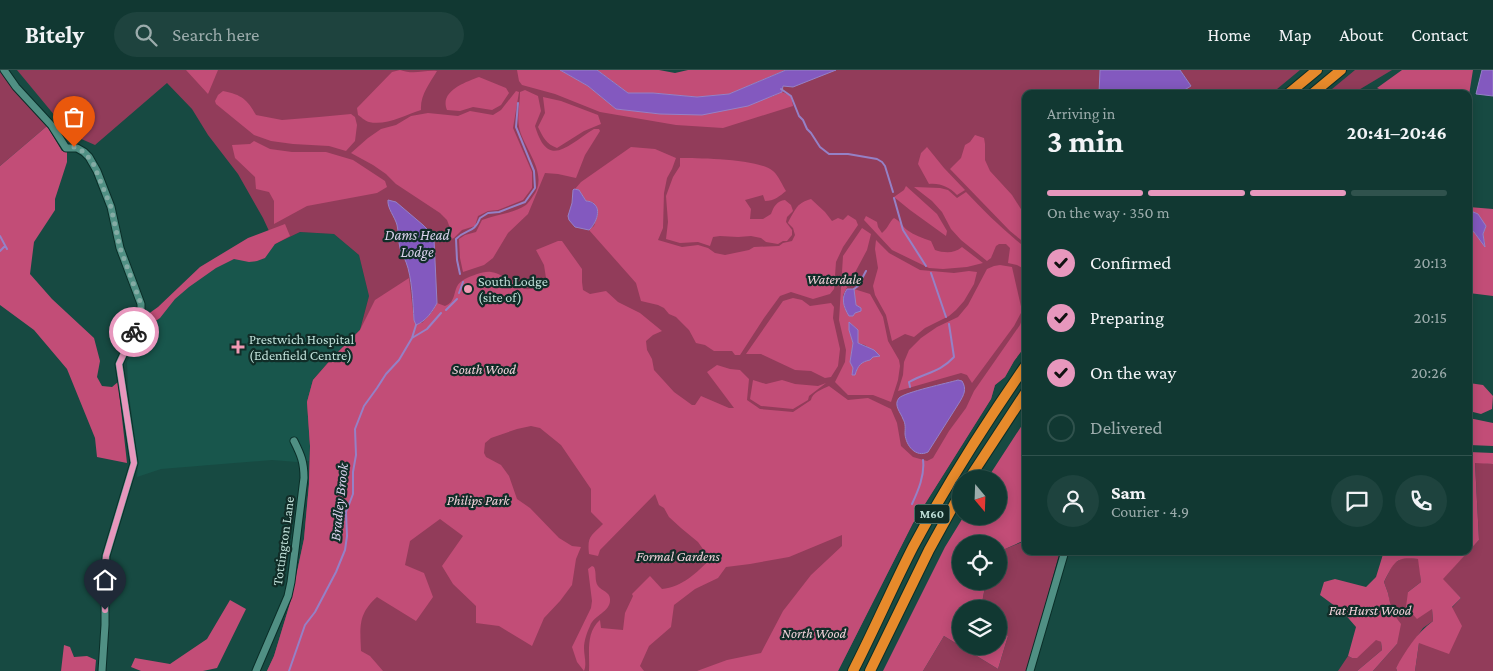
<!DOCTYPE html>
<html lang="en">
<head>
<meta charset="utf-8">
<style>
  body { margin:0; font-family:"Crimson Pro",serif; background:#1e433e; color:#f1f3f6; height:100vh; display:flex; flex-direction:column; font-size:19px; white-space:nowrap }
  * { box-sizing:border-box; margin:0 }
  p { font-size:16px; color:#9cacac }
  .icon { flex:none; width:28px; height:28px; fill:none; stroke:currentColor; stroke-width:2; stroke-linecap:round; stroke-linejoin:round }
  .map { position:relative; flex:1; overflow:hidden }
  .drawer { position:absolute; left:1022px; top:20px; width:450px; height:465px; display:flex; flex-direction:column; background:#113832; border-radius:10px; box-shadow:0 2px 12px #0003,0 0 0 1px #30524d }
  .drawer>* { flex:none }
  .needle { width:32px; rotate:161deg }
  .buttons { position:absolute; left:952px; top:400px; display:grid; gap:10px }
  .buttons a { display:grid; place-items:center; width:55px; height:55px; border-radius:50%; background:#113832; box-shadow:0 2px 12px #0003,0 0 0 1px #30524d; font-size:25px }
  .pin { position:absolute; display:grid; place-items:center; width:42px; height:42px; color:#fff; margin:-51px -21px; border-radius:50% 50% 50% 0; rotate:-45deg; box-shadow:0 0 5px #0007 }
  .pin .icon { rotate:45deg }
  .courier { position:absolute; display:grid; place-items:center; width:50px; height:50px; margin:-25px; border:4px solid #e797bd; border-radius:50%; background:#fff; color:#222; box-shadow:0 1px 6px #0007 }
  .summary em { font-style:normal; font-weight:700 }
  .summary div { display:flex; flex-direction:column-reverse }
  .summary { display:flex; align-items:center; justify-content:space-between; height:85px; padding:0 25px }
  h1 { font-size:32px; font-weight:700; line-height:38px }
  .bar { display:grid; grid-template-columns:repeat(4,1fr); gap:8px 5px; align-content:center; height:60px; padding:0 25px }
  .bar i { height:6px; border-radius:4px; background:#30524d }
  .bar .on { background:#e797bd }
  .bar p { grid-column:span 4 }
  .line { display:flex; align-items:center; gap:12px; padding:0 25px; border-top:1px solid #30524d }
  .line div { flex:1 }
  .round { display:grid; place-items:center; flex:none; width:52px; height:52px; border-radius:26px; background:#1e433e }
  ol { padding:0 25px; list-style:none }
  li { display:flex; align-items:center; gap:15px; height:55px }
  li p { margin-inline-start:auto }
  li .icon { padding:5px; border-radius:50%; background:#e797bd; color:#111; stroke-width:4 }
  li:last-child { color:#9cacac }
  li i { width:28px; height:28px; border:2px solid #30524d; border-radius:50% }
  header { display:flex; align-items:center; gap:30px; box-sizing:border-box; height:70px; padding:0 25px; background:#113832; border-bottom:1px solid #30524d }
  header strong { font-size:24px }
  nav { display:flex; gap:28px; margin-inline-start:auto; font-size:18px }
  .search { width:350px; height:45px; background:#1e433e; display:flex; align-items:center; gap:12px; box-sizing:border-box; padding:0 18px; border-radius:28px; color:#9cacac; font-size:19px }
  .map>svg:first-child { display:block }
  .built { fill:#18564c }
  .green { fill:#923c5a }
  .forest { fill:#c24d77; fill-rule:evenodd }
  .water { fill:#8359bf; stroke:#9581c6 }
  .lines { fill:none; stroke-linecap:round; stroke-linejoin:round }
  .stream { stroke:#9581c6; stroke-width:2 }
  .minor-casing { stroke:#0a2e28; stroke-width:9 }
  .highway-casing { stroke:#0a2e28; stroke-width:12 }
  .minor { stroke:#509084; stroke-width:7 }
  .highway { stroke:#e78a2b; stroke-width:10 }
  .done { stroke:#84aba4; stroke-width:5; stroke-dasharray:0 9 }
  .route { stroke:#e797bd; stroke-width:6 }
  .poi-dot { fill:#f19ab4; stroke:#112d28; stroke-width:2 }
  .labels { text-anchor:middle; stroke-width:4.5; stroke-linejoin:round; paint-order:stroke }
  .shield { fill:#112d28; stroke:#8baaa3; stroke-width:1 }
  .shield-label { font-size:12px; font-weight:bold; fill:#bfdfd8 }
  .park-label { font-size:14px; font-style:italic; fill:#f1d1d9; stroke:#112d28 }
  .poi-label { font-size:14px; fill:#bfdfd8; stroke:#112d28; text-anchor:start }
  .street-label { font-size:14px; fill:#bfdfd8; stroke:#112d28 }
  .water-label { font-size:15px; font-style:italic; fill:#d9d1eb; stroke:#112d28 }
</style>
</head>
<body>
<header>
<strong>Bitely</strong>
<div class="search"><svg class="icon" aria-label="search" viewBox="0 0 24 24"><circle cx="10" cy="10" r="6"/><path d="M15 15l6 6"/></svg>Search here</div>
<nav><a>Home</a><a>Map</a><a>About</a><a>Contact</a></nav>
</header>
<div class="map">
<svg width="1493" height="601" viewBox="0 0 1493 601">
  <rect width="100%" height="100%" fill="#174a42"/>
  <path class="built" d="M300,162L334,164L359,185L369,226L360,260L334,286L313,310L309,391L297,392L272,390L161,399L137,407L138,392L128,317L127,292L138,269L147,253L201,201L275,174Z"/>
  <path class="green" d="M17,0H560L588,16H783L836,0H1100L1099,24H1026V275L1014,291L1005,307L995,315L991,329L913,453L838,601H267L274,586L291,530L304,469L309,414L310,376L307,332L313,310L334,286L360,260L369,226L359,185L334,164L300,162L275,174L263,148L238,104L208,65L192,39L167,13L95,75L70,64Z
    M1180,0H1300L1271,24H1178L1191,16Z
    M1355,0H1392L1357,21L1356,24H1326Z
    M0,1L47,56L0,96Z
    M1475,392L1493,394V601H1415L1419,573L1461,528L1442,509L1479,470Z
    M1026,468V481H1060L1027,601H923L944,566L998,599L1008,566L999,557V539H985L982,533L986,511H999V486L1005,479L1025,471Z
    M1404,487L1419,489L1421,512L1408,522L1432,539L1433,551L1423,558L1396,598L1397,601H1373L1397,574L1388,523L1384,512L1393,494Z
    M1376,569L1381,572L1382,580L1357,601H1338L1348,586L1352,588Z"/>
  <path class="forest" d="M186,0H218L208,24Z
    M400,0C414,5 423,0 437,1C430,13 420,25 421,40C405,45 386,56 369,52C365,51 361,47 358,45L357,38L392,2Z
    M517,0H560L588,16L616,39L660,44L771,27L782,22L791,26L793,36L723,58L676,55L600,42L555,24L522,15L519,11Z
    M597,0H659L675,3L688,0H786L729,24L697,27L653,23H628Z
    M1402,0H1473L1469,25V24H1390L1377,18Z
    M479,7L506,18L509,23L501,35L492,40L473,37L460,41L447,40C439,21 466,12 479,7Z
    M525,20L538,26L541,41L535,56C548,100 568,75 594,59H599L600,61L585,85L576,108L558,104L545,103L528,144L508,163L493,188L484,195L463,202L460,188L459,169L465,165L476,162L482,150C496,144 513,144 526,135C528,133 531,129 533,126C550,104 523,78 519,57C517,46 520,33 520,22Z
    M223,21C242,25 247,29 256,45L282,50L319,47L351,44L355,47L357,55L355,71L346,81L329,76L293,74L271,71L254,65L216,34L215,31L218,25Z
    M516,21L519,22L513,58L532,102V118L523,130L498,140L488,141L478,146L475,156L462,160L454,168L451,169L450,158L447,150L440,143L396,114L386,104L373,95L351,83L368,68L381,59L396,55L411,46L428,43L458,46L470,41L493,45L501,40Z
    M543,27L561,31L598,45L601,54L584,61L557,78C546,74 543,67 538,57L545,43Z
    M47,56L62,81H67V92L55,129V140L34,172L30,204L52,229L94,268L100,291L97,307L102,316L112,317L118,312L127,393L97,387L95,368L67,299L34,260L0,235V96Z
    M975,65L984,68L985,74V90L990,101L1012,125L1026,147V174L1010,161L950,99L961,88L965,75L970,72Z
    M254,71L270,79L292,82H326L353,90L385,111L387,117L377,123L307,136L274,154V131L269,122L256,119L255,107L235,88L232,75L250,74Z
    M631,77L655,79L676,88L672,99L667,108L664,123L663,158L658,170L682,177L698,175L708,178L715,183L725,185L749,180L754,177L779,176L783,173L792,171L795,165L793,158L788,153C789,150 797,136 799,135C802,132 807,130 811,129L825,142L832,151L838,148L843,150L848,145L856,150L858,155L843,177L836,192L834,219L830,224L813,229L791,222L780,226L764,248L740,285H735L732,281H714L705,275L696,273L689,260L676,247L669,244L664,238L658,235L641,231L636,213L589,160L594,156L598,143L593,132L586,131L579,120L575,119L581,112Z
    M927,77L944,98L965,120L957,125C949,117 941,113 929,114L918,94L921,83Z
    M680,88C699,88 760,89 773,101C779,106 782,115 786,121C780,126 774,131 765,131L763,125L745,130L751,139L750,149H763L771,144C774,136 777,131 785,130L791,135L793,141L787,147L786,152L792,160V165L787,171H783L778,174L766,172L761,168L751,166L738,167L720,166L713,167L710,176L698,172L680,173L666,169L668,152L666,126L673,107L680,96Z
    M906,116L937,144L947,161L946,166L910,140L894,127L904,120Z
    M914,117L940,118L948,120L957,128L966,122C985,142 1004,161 1026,178V200L1017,195L1008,193L1010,178L1006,174H999L996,176L991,188L987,191L961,170L951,159L942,142L932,131Z
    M1469,137L1493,139V226L1469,223V159L1474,162L1485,176L1483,164L1486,156L1471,141L1469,142Z
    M866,146L877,152L878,157L882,163C889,157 889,152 894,148C900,151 902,156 907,160C914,165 922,168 931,171L935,180C944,183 954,184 962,177L983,193L967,197L943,199L929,198L892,180L864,150Z
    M285,154L290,166L275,174L265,188L257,191L249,192L234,189L216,198L189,217L175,229L160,248L135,265L144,247L158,237L200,197L248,168Z
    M862,158L871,164L867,180L843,225L845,239L856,235L854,219L870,224L883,247L888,271L899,290L900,296L898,310L891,332L873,325H848L835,312L845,292L846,280L839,250L843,186ZM849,252L858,260V273L865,275L879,286L872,287L870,290C861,292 858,295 855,304L853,305L854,298L850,292L853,273L849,260Z
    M876,170L889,183L920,200L954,203L969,201L977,202L974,214L964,231L956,240L949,246L925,258L914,267L905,264L892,271L886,245L875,225L873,216L878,198L875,179Z
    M558,171H562L582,199V212L583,220L590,224L606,221L618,232L640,243L662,261L653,265L646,271L647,280L652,289L654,300L674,322L692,335H695L701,326L729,338H734L707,302L717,295L730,299L740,300L749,309L747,330L760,339L793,342L811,330C812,323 822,319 829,316L848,330L868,328L891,339L897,353L901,376L913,387L927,391L933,388L949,361L966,338L974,321L1020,255L1026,239V275L1014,291L1005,307L995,315L991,329L913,453L838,601H697L727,590L761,583L783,541L811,505L842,476V465L789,487L750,494L726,497L718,508L695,519L674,535L671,557L649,576L640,596L644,601H589C590,584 585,563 600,550L601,558L623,560L625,543L633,526L632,524L650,506L662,519C682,517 697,503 710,489L698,472L681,458L669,447L664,438L659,435L655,424L600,480L598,486L589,484C587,466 591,466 603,454L591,442V419L561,375L540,358L531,356L517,359L491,368L485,373L484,383L486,387L501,395L509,406L517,429L530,438L559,468L572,476L581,477L576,489L572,515L560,531L544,548L532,576L499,556L476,553V536L453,514L442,496L463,466L440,449L410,471L405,495L424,503L433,527L416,551L377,527C358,544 360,556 361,581L370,586L383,601H267L274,586L291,530L304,469L309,414L310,376L307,332L313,310L334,286L360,260L375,230L409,208L414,250L422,253L432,242L437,233L445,236C447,235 449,234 451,232C457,224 453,215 465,209C472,206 483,201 491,202C513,205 523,235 546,208L544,195L536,180Z
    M1000,195L1012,197L1022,241L1014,256L972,313L967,305L961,303L898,321L903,305L904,292L909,280L921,268L937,257L958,247L968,235L987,199L994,196Z
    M793,228L802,230L810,236L831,233L834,237L833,248L840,279L838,296L831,307L825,308L811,301L795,300L761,284H746L783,231Z
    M753,310L766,314L782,310L795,314L818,316L826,313L809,326L808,330L793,339L761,336L750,329Z
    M1469,313L1483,315L1493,326L1492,339L1481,344L1469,341Z
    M1469,348L1493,353V376L1469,375Z
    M1026,349V417L1022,422L1026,431L1025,470L1005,479L999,486V474H961V511H986L982,533L985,539H961V576H999V557L1008,566L998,599L944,566L923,601H883L945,477L964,446H999V409H987Z
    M1469,382L1493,383V394L1475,393L1479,470L1443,509L1461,528L1452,537L1462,556L1449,584L1419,573L1415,601H1397L1396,598C1406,580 1416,564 1433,551L1432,539L1417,549L1406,537L1408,522L1421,512L1418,489C1395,486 1394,493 1384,512L1388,523L1392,542L1401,554L1397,574L1373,601H1357L1382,580L1381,572L1376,570L1357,588H1352L1348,586L1356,557L1343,542L1320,525L1324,512L1335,509L1366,517L1376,507L1384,481H1469Z
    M592,496L594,497C597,503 594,510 598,516C602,521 610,522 610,529C611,542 594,545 590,556C587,562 584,571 584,578C584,586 587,594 584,601L577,592L572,577L591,538L592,531L588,499Z
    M230,530L246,539L217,598L203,601H141L131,597L135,588L170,594L207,569Z
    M64,575L70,577L74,587L87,586L96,590L95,601H61Z"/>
  <path class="water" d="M560,0H597L628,23H653L697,27L729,24L786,0H836L793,17L783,16L782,22L748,36L702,45L660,44L616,39L588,16Z
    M1100,0H1180L1191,16L1178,24H1099Z
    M1482,0H1493V26L1476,24Z
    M574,119L579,120L586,131C588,131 593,132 594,134C602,140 595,155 589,160L575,157L569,150L568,146L572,133L573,120Z
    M388,130L396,132L423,155L430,162L434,169L437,233C432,242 426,251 416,255L414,250C413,234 412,207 406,192C404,187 401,183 400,178C398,171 399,163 397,155C395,147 387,138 388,130Z
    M1471,141L1478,144L1486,156L1483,164L1485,177L1474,162L1469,159V142Z
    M847,219H854L856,235L861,238V241L855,243L853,246H849C843,236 841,228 847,219Z
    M849,252L858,260V273L874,280L880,286L873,287L870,290C861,292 858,295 855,305H852L853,298L850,292L853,273L849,260Z
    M958,310L962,311C967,319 964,325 959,333L928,382C916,388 906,376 905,364C905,359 906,354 903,349C901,343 893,335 899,328C905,322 948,313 958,310Z"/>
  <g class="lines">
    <path class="stream" d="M781,19L791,26L799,46L803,50L807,59L811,63L820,77L829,84H848L877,89L882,92L885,96L893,122
      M894,128L903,160L926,196
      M0,166L7,179
      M0,181L5,176
      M931,203L946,247
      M460,204L457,190L456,169C467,158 474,164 480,148L488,143L499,142L525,132L535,118L534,101L516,57L518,33
      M854,219L858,216L866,201
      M459,223L463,212
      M446,240L457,229
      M412,268L416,255
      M910,317L909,312C927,302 939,303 954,287L949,254
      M912,434C918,421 925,405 923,390
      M289,601L305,555L315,542L336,502L345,480L347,466L346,442L353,424V402L356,385L355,359L364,336L377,318L386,304L399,290L412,268L427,259L441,243"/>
    <defs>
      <path id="minor" d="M4,0L16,17L52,56L66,78H77L84,82L89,87L97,101L111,137L120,178L141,234V246L119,294L134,393L106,486L105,511V555L102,601
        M256,601L288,526L291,512L304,408C304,392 301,385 294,371
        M1030,601L1065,481"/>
      <path id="highway" d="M1288,24L1317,0
        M1312,24L1341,0
        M969,409L1026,322
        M853,601C874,560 892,518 913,477C947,414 985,354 1026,295
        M870,601L929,480L961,422"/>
    </defs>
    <use href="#minor" class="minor-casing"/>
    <use href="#highway" class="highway-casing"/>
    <use href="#minor" class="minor"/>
    <use href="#highway" class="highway"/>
  </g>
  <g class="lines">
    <path class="done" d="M74,77L84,82L93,93L111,137L120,178L141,234V246L134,262"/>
    <path class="route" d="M105,540L104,511L106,486L134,393L119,294L134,262"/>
  </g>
  <g class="poi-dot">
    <circle cx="468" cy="219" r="5"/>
    <path d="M235.5 269.5h5v5h5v5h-5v5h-5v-5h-5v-5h5z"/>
  </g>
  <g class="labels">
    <rect class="shield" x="914.5" y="434.5" width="35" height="19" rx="4"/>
    <g class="shield-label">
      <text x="932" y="448">M60</text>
    </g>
    <g class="park-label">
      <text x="834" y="214">Waterdale</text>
      <text x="484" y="304">South Wood</text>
      <text x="478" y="435">Philips Park</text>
      <text x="678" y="491">Formal Gardens</text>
      <text x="1370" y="545">Fat Hurst Wood</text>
      <text x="814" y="568">North Wood</text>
    </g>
    <g class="poi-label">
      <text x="478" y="216">South Lodge<tspan x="478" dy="16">(site of)</tspan></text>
      <text x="249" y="274">Prestwich Hospital<tspan x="249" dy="16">(Edenfield Centre)</tspan></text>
    </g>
    <g class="street-label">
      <text transform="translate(283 471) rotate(-82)" y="5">Tottington Lane</text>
    </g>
    <g class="water-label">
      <text x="417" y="170">Dams Head<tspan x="417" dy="17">Lodge</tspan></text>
      <text transform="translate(339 432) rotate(-84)" y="5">Bradley Brook</text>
    </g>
  </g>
</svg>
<div class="buttons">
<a><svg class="needle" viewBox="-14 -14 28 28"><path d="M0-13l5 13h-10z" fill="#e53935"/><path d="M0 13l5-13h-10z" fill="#9cacac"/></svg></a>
<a><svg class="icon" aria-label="locate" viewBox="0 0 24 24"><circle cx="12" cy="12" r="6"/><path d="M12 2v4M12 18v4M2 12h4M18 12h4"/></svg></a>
<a><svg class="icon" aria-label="layers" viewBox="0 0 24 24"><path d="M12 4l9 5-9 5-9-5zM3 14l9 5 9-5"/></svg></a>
</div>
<div class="pin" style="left:74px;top:77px;background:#ea580c"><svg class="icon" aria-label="bag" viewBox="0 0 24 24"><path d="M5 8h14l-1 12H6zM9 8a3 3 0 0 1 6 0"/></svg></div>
<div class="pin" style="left:105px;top:540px;background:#1f2937"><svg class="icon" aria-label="home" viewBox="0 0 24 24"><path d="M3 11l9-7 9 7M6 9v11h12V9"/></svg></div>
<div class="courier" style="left:134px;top:262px"><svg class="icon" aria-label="bike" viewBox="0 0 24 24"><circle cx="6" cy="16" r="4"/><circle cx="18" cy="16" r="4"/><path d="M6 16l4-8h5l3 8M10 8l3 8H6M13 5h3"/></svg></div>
<section class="drawer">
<div class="summary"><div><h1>3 min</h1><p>Arriving in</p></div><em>20:41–20:46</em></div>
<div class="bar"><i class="on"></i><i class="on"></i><i class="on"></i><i></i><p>On the way · 350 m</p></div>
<ol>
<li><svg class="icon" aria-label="check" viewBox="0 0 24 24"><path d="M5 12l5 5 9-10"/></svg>Confirmed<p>20:13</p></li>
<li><svg class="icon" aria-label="check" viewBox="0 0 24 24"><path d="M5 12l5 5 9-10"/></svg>Preparing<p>20:15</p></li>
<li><svg class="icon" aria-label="check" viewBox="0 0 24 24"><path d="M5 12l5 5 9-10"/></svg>On the way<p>20:26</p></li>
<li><i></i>Delivered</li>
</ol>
<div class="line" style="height:90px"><a class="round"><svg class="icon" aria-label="person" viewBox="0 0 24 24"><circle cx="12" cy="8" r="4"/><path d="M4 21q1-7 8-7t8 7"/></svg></a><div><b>Sam</b><p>Courier · 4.9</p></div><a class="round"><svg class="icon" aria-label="chat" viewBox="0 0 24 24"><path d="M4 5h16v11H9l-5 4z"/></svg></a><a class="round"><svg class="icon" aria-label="phone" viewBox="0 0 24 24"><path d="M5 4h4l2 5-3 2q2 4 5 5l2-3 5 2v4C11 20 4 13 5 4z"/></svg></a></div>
</section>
</div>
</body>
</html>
